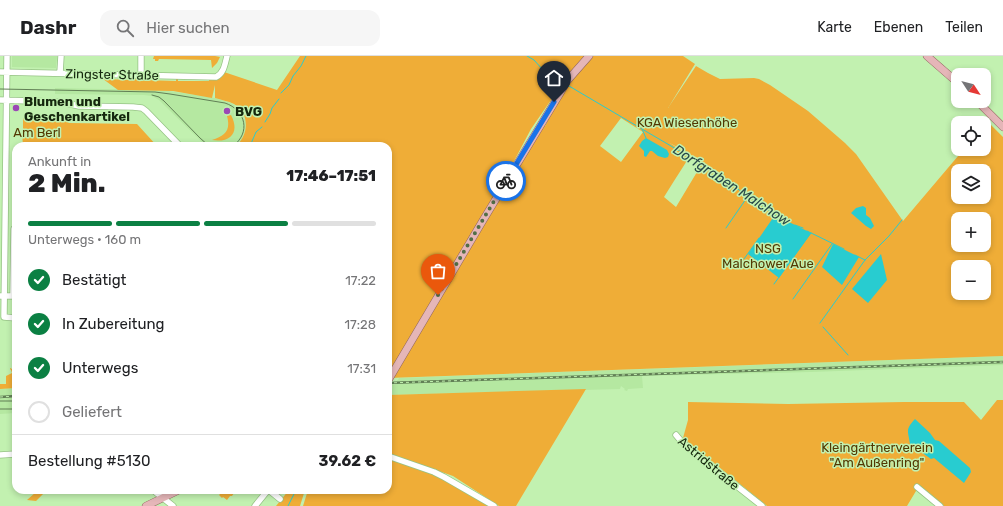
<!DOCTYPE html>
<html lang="de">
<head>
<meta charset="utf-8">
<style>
  body { margin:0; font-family:Rubik,sans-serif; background:#f6f6f6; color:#202124; height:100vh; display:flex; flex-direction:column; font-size:15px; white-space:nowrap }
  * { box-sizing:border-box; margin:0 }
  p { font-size:13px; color:#757577 }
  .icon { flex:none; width:22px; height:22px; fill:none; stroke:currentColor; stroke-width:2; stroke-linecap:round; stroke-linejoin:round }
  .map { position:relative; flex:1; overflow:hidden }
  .sheet { position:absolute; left:12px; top:86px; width:380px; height:352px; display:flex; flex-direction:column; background:#fff; border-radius:12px; box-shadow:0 2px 6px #0003 }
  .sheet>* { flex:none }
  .needle { width:26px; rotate:126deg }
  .buttons { position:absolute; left:951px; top:12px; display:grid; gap:8px }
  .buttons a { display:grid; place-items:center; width:40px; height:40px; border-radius:8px; background:#fff; box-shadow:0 2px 6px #0003; font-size:20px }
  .pin { position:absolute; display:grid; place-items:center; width:34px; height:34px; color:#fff; margin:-41px -17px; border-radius:50% 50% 50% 0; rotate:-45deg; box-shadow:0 0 4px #0007 }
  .pin .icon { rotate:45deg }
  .courier { position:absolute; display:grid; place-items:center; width:40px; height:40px; margin:-20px; border:3px solid #1a73e8; border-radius:50%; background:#fff; color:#222; box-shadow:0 1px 5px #0007 }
  .headline em { font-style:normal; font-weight:800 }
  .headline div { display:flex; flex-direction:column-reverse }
  .headline { display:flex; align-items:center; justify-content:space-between; height:68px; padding:0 16px }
  h1 { font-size:26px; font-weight:800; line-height:30px }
  .bar { display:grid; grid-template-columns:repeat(4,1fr); gap:6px 4px; align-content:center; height:48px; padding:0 16px }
  .bar i { height:5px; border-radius:3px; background:#e0e0e0 }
  .bar .on { background:#0b8043 }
  .bar p { grid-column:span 4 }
  .line { display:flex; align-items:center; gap:10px; padding:0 16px; border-top:1px solid #e0e0e0 }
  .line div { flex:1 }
  ol { padding:0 16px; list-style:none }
  li { display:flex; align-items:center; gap:12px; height:44px }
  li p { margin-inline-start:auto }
  li .icon { padding:4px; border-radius:50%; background:#0b8043; color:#fff; stroke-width:4 }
  li:last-child { color:#757577 }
  li i { width:22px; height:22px; border:2px solid #e0e0e0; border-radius:50% }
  header { display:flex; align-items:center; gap:24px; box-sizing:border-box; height:56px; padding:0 20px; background:#fff; border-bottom:1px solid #e0e0e0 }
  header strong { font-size:19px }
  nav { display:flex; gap:22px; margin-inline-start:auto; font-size:14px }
  .search { width:280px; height:36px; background:#f6f6f6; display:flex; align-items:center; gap:10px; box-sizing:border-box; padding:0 14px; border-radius:12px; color:#757577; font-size:15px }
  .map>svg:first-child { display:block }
  .built { fill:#b5e8a1 }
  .green { fill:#efad37; fill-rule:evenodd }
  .water { fill:#28ccd0 }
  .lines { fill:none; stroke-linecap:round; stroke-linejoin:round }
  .stream { stroke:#28ccd0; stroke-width:1 }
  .minor-casing { stroke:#96c385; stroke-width:7 }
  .major-casing { stroke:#90645d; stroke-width:8 }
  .minor { stroke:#fff; stroke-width:5.5 }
  .major { stroke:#e5b6b8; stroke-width:7 }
  .tram { stroke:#617f55; stroke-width:1 }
  .rail-casing { stroke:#617f55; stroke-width:2.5 }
  .rail { stroke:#c2f1b0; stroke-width:1; stroke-dasharray:3; stroke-linecap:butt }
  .done { stroke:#526e47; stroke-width:4; stroke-dasharray:0 7.2 }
  .route { stroke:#1a73e8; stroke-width:5 }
  .poi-dot { fill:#9b47b5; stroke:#c2f1b0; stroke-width:1.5 }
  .labels { text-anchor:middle; stroke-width:3; stroke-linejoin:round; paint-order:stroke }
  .street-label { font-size:13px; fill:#15270e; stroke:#c2f1b0 }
  .poi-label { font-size:13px; font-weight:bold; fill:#15270e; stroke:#c2f1b0; text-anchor:start }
  .park-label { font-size:13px; fill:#533802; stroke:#c2f1b0 }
  .water-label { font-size:14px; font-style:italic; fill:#284748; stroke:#c2f1b0 }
</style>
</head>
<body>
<header>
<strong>Dashr</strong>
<div class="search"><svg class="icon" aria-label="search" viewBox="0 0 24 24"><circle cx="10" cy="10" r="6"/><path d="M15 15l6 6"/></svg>Hier suchen</div>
<nav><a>Karte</a><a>Ebenen</a><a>Teilen</a></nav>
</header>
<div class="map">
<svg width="1003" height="450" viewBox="0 0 1003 450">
  <rect width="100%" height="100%" fill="#c2f1b0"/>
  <path class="built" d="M12,0H57L56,12L12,11Z
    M55,32L151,34L169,35L215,42L231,47L239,52L244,61L246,66L245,75L242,83L236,90H207L200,84L163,48L159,44L152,40L144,39L55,38Z
    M1003,300V309L811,316L642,320L643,332L628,333L627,335L624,334L625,333L621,330L620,333L390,339L389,337H388V329H394L399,322Z
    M16,332V357L0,358V333Z"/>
  <path class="green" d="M154,0H215L220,1L217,7L212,12L211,4L159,3L158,5H155V3H153Z
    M300,0H585L569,18L531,73L504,124L543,69L545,70L552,56L569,28L593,0H683L695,8L668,52L696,10L708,17L720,23L754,22L759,23L770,29L808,55L845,87L856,98L903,165L964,93H984V70L991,69L1003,81V300L388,322V90H250L248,88L247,90H236C249,78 250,58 234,48C228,45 221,44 215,42V29L212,42L173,35L118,34L103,23L134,24L135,21L144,22V24L176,25V22H178V25H209V23L224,16L277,34ZM621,62L643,76L621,106L600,90ZM668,86L693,100L692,101L694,102L697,116L676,151L664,141L674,125L690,100ZM958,115H984V141H958ZM958,163H984V189H958ZM958,211H984V237H958Z
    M231,59C240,76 231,87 212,84C225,80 231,75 227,60Z
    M30,61L34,62H62L65,63L69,67L137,68L157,90H23L22,76H23V62Z
    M10,312L12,313L13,317H16V332L0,333V328H6V320L12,317L11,314L10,313Z
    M586,333L516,450H499L453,420L388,397V339Z
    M997,344H1003V450H944L919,430L907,450H767L683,382L688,364V346L788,348L904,346H964L981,364Z
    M388,402L430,416L443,423L490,450H303L308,434H388Z
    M45,434V436L36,445L27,444L36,436Z
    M289,434H305L300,450H276Z
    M231,435L234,437L232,440H230L227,444L223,441L222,442L219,439L221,437Z"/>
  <path class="water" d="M646,82L667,94L669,98L668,101L665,102L658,100L652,95H650L646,101L644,100V95L639,90L642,85Z
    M863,150L866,152V159L870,162L874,170L871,173L866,170L851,157L856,152Z
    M775,159L811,177L779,222L748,198Z
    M833,188L859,201L842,229L822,211Z
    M881,198L887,224L868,247L852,233Z
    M915,363L930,377L935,384L939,385L970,412L971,416L964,427L934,402L931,403L910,388C908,374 905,374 915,363Z"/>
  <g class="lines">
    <path class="stream" d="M527,0L534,4L543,14L562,25
      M569,30L642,73L646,82
      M281,37L289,29L293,20L301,10L306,0
      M265,66L270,58L272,52L279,43
      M642,73L700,107L777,160
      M250,90L256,76L262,71
      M780,161L788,165
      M795,169L803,172
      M726,172L748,140
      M807,175L844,193
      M855,199L865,204
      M744,203L759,182
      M755,212L759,206
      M774,228L811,177
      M793,243L832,188
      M820,267L865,204L889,180L902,164
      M823,271L848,299
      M288,450L296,434"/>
    <defs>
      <path id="minor" d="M7,0L4,261L16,262
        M141,0V19
        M0,16L216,21C224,17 225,8 227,0
        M60,17L61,0
        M0,44L61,46L79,50L133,51L142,52L146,55L180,90
        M0,240H13L14,173
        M676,379L681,385L700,401L762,450
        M0,399L16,398
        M388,400L434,416L444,421L494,450
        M917,431L940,450
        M153,434L173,450
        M269,434L280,443
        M255,450L268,434"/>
      <path id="major" d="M927,0L958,27
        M977,45L1003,71
        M389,323L482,166L559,39L567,25L589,0
        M146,450L179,434"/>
    </defs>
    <use href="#minor" class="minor-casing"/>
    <use href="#major" class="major-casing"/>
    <use href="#minor" class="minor"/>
    <use href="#major" class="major"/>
    <path class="tram" d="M0,33L155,36L170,38L225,47C246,54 251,77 233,90
      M152,39L159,41L164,45L200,82L209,90
      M0,345H16
      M0,353H16"/>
    <defs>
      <path id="rail" d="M388,327L1003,306
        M0,341L16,340"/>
    </defs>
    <use href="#rail" class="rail-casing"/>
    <use href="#rail" class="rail"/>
  </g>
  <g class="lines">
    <path class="done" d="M438,239L506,125"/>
    <path class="route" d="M506,125L554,46"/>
  </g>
  <g class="poi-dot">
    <circle cx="16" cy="52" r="4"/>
    <circle cx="227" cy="55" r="4"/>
  </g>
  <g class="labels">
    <g class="street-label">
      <text transform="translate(112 18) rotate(1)" y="5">Zingster Straße</text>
      <text transform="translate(709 407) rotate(40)" y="5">Astridstraße</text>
    </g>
    <g class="poi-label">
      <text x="24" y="50">Blumen und<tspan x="24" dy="15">Geschenkartikel</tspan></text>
      <text x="235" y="60">BVG</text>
    </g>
    <g class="park-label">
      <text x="687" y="71">KGA Wiesenhöhe</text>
      <text x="37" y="81">Am Berl</text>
      <text x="768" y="197">NSG<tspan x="768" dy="15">Malchower Aue</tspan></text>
      <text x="877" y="396">Kleingärtnerverein<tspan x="877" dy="15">"Am Außenring"</tspan></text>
    </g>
    <g class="water-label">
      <text transform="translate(732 129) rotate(33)" y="5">Dorfgraben Malchow</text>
    </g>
  </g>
</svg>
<div class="buttons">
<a><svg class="needle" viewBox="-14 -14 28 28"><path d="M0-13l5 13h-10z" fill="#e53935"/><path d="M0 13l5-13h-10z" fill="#757577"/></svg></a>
<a><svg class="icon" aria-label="locate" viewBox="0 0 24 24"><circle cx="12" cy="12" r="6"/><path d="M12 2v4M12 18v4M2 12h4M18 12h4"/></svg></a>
<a><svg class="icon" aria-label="layers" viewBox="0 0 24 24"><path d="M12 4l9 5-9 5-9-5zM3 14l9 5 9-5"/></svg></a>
<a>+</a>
<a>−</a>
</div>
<div class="pin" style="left:438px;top:239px;background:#ea580c"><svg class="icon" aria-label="bag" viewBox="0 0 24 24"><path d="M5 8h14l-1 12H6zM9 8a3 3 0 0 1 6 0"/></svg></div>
<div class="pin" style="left:554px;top:46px;background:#1f2937"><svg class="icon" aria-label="home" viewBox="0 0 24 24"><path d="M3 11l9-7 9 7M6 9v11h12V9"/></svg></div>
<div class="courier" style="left:506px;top:125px"><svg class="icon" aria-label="bike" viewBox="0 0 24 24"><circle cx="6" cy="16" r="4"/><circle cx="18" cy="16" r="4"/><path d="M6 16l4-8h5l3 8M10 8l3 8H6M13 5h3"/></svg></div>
<section class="sheet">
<div class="headline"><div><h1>2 Min.</h1><p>Ankunft in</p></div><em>17:46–17:51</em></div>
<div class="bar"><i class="on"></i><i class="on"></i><i class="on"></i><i></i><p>Unterwegs · 160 m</p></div>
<ol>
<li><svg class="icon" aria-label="check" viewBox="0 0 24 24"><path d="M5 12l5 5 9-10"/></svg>Bestätigt<p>17:22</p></li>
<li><svg class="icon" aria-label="check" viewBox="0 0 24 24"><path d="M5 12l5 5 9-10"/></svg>In Zubereitung<p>17:28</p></li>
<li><svg class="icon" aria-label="check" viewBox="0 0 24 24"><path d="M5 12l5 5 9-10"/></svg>Unterwegs<p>17:31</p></li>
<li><i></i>Geliefert</li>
</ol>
<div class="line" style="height:52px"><div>Bestellung #5130</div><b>39.62 €</b></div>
</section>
</div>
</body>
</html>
